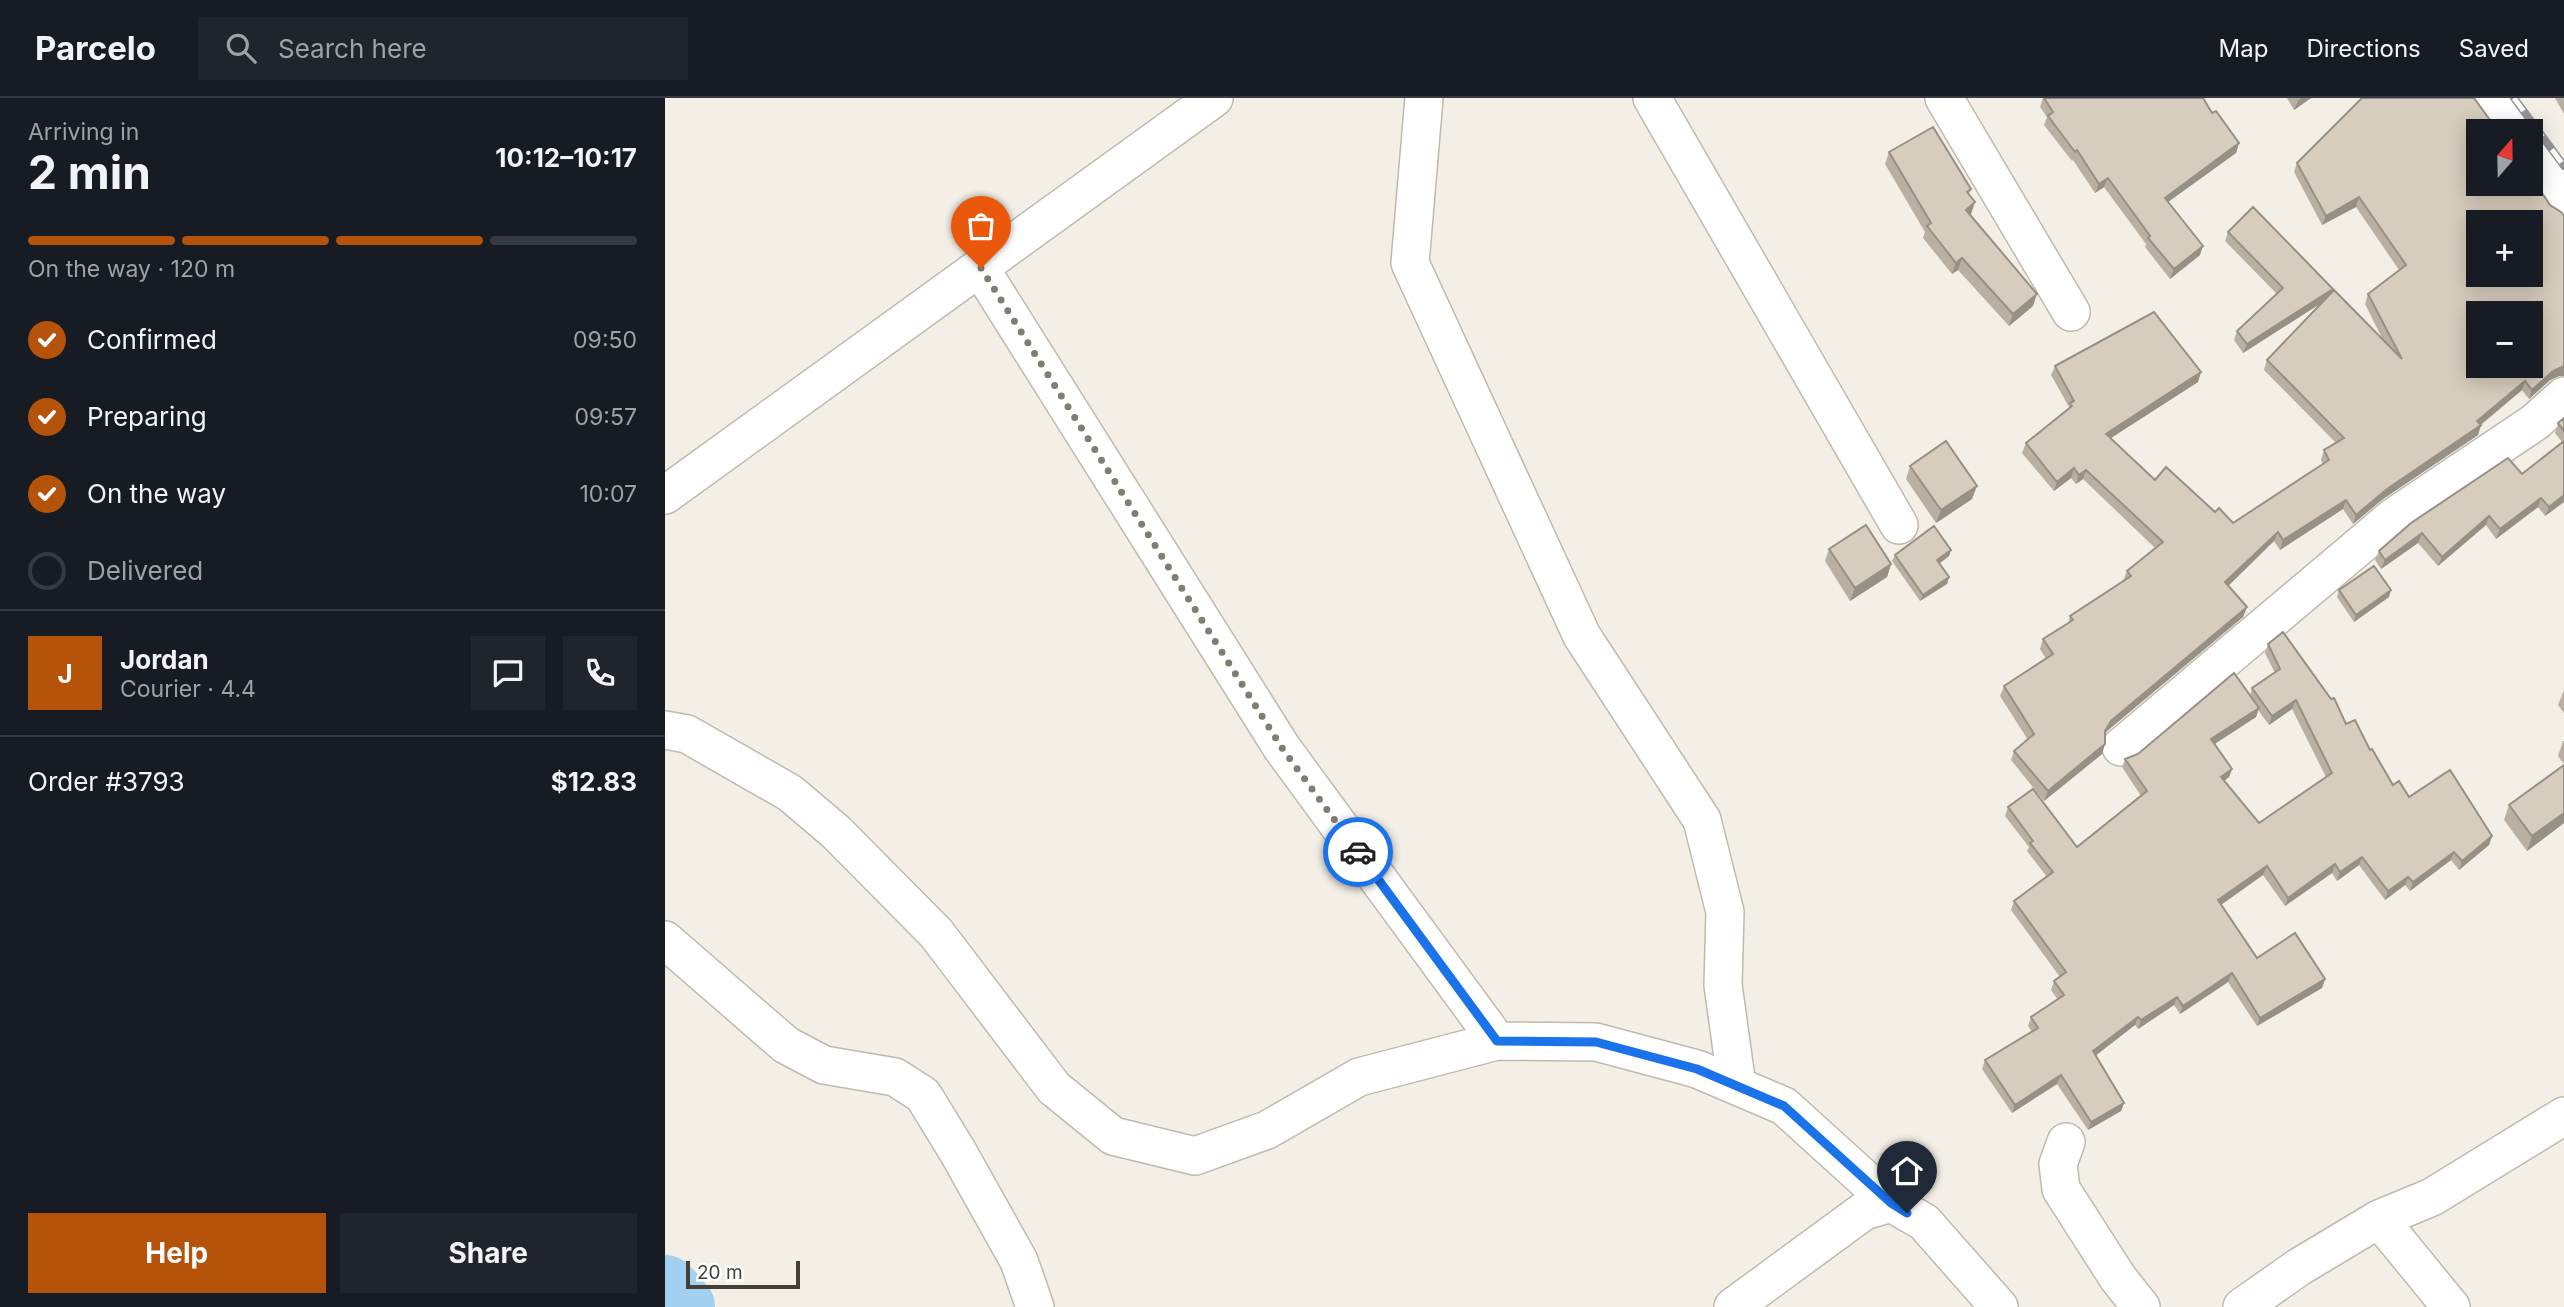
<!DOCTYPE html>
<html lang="en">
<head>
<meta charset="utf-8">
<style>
  body { margin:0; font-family:Inter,sans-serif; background:#20242c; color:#f1f3f6; height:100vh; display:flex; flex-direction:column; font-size:26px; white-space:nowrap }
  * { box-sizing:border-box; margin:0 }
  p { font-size:23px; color:#9ea1a6 }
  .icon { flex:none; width:38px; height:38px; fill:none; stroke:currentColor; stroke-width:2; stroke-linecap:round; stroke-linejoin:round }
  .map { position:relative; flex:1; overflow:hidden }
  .panel { display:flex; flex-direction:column; background:#171b24; width:665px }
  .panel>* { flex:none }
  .needle { width:46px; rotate:20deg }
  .buttons { position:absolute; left:1801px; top:21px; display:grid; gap:14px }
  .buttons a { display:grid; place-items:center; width:77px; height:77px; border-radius:0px; background:#171b24; box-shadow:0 4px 18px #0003; font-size:35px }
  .scale { position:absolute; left:21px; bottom:18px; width:114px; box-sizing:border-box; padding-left:7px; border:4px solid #453f35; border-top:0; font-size:19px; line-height:24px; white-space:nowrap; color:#453f35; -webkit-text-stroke:5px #fff; paint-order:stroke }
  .pin { position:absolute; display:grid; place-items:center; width:60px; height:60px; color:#fff; margin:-72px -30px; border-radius:50% 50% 50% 0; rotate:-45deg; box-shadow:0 0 7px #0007 }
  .pin .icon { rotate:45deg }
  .courier { position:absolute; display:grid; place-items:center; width:70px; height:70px; margin:-35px; border:5px solid #1a73e8; border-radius:50%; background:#fff; color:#222; box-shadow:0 2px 9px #0007 }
  .summary em { font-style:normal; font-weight:700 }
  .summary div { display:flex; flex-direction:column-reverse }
  .summary { display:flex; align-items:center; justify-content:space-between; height:119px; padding:0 28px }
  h1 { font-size:46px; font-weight:700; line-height:52px }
  .bar { display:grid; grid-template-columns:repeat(4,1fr); gap:10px 7px; align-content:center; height:84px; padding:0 28px }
  .bar i { height:9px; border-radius:5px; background:#363941 }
  .bar .on { background:#b45309 }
  .bar p { grid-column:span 4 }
  .line { display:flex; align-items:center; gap:18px; padding:0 28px; border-top:2px solid #363941 }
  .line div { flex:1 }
  .round { display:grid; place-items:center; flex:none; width:74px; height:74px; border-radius:0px; background:#20242c }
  ol { padding:0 28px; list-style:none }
  li { display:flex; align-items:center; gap:21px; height:77px }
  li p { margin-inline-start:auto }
  li .icon { padding:7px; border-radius:50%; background:#b45309; color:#fff; stroke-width:4 }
  li:last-child { color:#9ea1a6 }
  li i { width:38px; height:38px; border:4px solid #363941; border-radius:50% }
  .action { display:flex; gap:14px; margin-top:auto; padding:14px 28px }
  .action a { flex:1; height:80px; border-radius:0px; background:#b45309; color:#fff; font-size:28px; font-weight:700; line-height:80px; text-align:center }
  .action a+a { background:#20242c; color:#f1f3f6 }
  header { display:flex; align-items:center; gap:42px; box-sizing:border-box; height:98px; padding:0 35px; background:#171b24; border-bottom:2px solid #363941 }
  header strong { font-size:33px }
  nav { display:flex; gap:38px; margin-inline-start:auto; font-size:24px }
  .search { width:490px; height:63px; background:#20242c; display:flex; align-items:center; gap:18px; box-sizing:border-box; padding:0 24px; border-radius:0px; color:#9ea1a6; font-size:26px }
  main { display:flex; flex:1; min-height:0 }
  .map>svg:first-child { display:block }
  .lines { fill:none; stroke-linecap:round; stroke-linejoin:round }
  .river { stroke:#a2d0f0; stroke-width:68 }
  .street-casing { stroke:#c1b9ab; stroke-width:40 }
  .street { stroke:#fff; stroke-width:37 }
  .rail-casing { stroke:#959595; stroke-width:8 }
  .rail { stroke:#fff; stroke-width:5; stroke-dasharray:16; stroke-linecap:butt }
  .wall { fill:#b9b0a3; fill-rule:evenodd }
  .shaded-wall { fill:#969085 }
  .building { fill:#d7cdbe; stroke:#969085; stroke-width:2; fill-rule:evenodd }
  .done { stroke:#827d73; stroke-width:7; stroke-dasharray:0 12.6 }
  .route { stroke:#1a73e8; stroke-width:9 }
</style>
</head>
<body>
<header>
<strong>Parcelo</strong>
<div class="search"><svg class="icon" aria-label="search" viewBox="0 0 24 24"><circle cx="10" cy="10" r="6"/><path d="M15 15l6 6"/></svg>Search here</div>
<nav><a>Map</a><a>Directions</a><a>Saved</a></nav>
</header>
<main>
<section class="panel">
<div class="summary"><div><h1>2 min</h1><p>Arriving in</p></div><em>10:12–10:17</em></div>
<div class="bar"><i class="on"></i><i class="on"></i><i class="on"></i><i></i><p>On the way · 120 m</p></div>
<ol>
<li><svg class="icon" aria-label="check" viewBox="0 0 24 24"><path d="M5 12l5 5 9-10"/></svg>Confirmed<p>09:50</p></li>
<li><svg class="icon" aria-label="check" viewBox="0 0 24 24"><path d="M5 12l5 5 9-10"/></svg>Preparing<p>09:57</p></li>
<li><svg class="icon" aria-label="check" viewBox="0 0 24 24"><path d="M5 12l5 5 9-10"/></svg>On the way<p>10:07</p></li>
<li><i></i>Delivered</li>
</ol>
<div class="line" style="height:126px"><b class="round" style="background:#b45309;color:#fff">J</b><div><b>Jordan</b><p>Courier · 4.4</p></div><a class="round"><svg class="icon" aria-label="chat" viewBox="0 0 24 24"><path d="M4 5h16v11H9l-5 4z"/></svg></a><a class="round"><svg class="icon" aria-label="phone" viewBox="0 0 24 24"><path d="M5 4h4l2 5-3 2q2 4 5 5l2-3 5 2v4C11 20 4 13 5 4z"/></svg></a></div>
<div class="line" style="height:91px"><div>Order #3793</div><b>$12.83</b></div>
<div class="action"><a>Help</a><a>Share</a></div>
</section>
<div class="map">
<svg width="1899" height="1209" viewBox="0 0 1899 1209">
  <rect width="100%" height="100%" fill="#f3efe6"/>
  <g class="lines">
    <path class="river" d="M0,1191L16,1209"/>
    <defs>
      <path id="street" d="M759,0L745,165L917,538L1037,722L1060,814L1058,887L1072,988
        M987,0L1234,427
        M1279,0L1406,214
        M1824,0L1848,33
        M1866,57L1899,104
        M315,170L617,650L832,943
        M0,397L549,0
        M0,632L22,636L125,695L171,734L271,835L389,990L448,1038L530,1058L602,1032L694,979L832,943L931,944L1032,971L1119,1008L1226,1105
        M1456,649L1730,418L1870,324L1899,298
        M0,842L121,947L159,967L230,979L258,997L293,1054L354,1163L370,1209
        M1401,1044L1393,1066L1396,1091L1453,1180L1476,1209
        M1714,1121L1786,1209
        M1068,1209L1199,1113L1226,1105L1259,1124L1334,1209
        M1577,1209L1634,1169L1714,1121L1767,1099L1899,1018"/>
    </defs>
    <use href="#street" class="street-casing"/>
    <use href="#street" class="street"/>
    <defs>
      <path id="rail" d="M1849,0L1899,68"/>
    </defs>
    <use href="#rail" class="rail-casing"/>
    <use href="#rail" class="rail"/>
  </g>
  <path class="wall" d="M1378,0H1538L1547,15L1574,45L1571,55L1503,104L1535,157L1505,181L1480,149L1481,146L1439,89L1430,95L1408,62L1407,63L1379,27L1382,19L1375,9Z
    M1622,0H1646L1629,12Z
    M1890,0H1899V16Z
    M1810,3L1885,107L1899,118V278H1894L1885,282L1864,301L1857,292L1816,327L1813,337L1718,401L1688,426L1678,411L1615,452L1609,443L1563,488L1582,509L1578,519L1442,633L1440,637V646L1437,656L1379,703L1346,662L1349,653L1363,642L1335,598L1339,588L1381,561L1375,551L1378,541L1403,526L1405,518L1458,483L1462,473L1490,450L1418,381L1411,386L1406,380L1389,393L1357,355L1361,345L1404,310V309L1386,277L1390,268L1533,284L1446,340L1490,382L1550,414L1568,425L1658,366L1656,362L1659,352L1671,345L1599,272L1602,262L1655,206L1578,255L1569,242L1572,233L1612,196L1560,143L1563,134L1667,194L1719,244L1700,206L1703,196L1734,172L1691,109L1657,127L1629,74L1632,65Z
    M1224,54L1306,91L1304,96L1306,116L1305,117L1368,208L1344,228L1293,172L1287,176L1258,140L1260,134L1220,66Z
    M1899,320V404L1880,418L1873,409L1831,441L1821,427L1773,468L1753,445L1716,471L1710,462L1714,453L1857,376L1897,344L1890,335L1893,325Z
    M1245,368L1307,401L1271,425L1241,381Z
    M1164,451L1226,466L1222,479L1185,503L1160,463Z
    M1286,452L1284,458L1274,465L1284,479L1282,486L1255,503L1227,463L1230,457Z
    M1674,492L1724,499L1689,524L1672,499Z
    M1603,546L1705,652L1728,687L1744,699L1827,738L1824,747L1794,772L1786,762L1745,793L1740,787L1720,802L1694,767L1672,783L1667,775L1620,808L1598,777L1556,807L1592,860L1660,881L1657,890L1592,928L1563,884L1515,916L1509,907L1473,931L1470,927L1431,957L1459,1005L1456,1013L1423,1032L1392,986L1347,1015L1317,971L1320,962L1367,934L1363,928L1366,919L1393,902L1386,892L1389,883L1395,879L1346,812L1349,803L1382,779L1362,753L1364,749L1340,718L1343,709L1412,749L1476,698L1457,669L1460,661L1473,656L1585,598L1587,590L1610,575L1600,555ZM1627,611L1661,679L1594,725L1559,683L1564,679L1567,671L1550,646L1591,619L1593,612L1604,627Z
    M1899,592V615L1893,607Z
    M1898,643H1899V666L1893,658Z
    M1899,667V725L1862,753L1839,722L1844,707Z"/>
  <path class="shaded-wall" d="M1636,0H1646L1629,12L1633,3Z
    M1574,45L1571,55L1496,109L1500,100Z
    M1443,80L1439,89L1430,95L1434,86Z
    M1694,99L1691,109L1657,127L1661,118Z
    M1310,104L1306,116L1297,123L1301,112Z
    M1538,148L1535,157L1505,181L1509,171Z
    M1297,160L1293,172L1287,176L1291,165Z
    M1668,191L1664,200L1578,255L1582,246Z
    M1372,196L1368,208L1344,228L1348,216Z
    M1897,268H1899V278H1894L1885,282L1864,301L1867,292L1888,273Z
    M1536,274L1533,284L1438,345L1441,336Z
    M1860,283L1857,292L1809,332L1812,323Z
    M1816,327L1813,337L1718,401L1688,426L1691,417L1722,391Z
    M1409,370L1406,380L1389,393L1392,384Z
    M1421,372L1418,381L1411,386L1414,377Z
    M1312,388L1307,401L1271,425L1276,412Z
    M1899,397V404L1880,418L1884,409Z
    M1876,400L1873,409L1831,441L1835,431Z
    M1681,402L1678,411L1615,452L1618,442Z
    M1824,418L1821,427L1773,468L1777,459Z
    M1613,434L1609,443L1557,494L1560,484Z
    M1757,435L1753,445L1716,471L1720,462Z
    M1286,452L1284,458L1270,469L1272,462Z
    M1226,466L1222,479L1185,503L1190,490Z
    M1284,479L1282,486L1255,503L1258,497Z
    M1726,492L1724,499L1689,524L1691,517Z
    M1582,509L1578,519L1442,633L1436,643L1440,633L1446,623Z
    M1631,602L1627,611L1604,627L1607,618Z
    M1594,610L1591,619L1543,650L1546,641Z
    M1440,646L1437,656L1379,703L1383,693Z
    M1567,671L1564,679L1553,688L1556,679Z
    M1899,715V725L1862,753L1867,738Z
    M1827,738L1824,747L1794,772L1797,763Z
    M1789,754L1786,762L1745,793L1748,784Z
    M1697,759L1694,767L1672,783L1675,774Z
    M1670,766L1667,775L1620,808L1623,800Z
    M1602,768L1598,777L1550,811L1553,802Z
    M1743,779L1740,787L1720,802L1723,793Z
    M1567,875L1563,884L1515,916L1518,908Z
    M1660,881L1657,890L1592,928L1595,920Z
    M1512,899L1509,907L1473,931L1476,922Z
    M1473,919L1470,927L1425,962L1428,953Z
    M1396,977L1392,986L1347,1015L1350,1007Z
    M1459,1005L1456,1013L1423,1032L1426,1024Z"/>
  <path class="building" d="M1379,0H1538L1547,15L1551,13L1574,45L1500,100L1538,148L1509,171L1483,140L1485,138L1443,80L1434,86L1412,52L1410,54L1383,18L1388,14Z
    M1697,0H1809L1833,33H1813V86H1866V78L1885,107L1896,114L1899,118V268L1888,273L1867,292L1860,283L1812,323L1816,327L1722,391L1691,417L1681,402L1618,442L1613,434L1560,484L1582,509L1446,623L1440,633V646L1383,693L1349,653L1369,636L1339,588L1388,556L1378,541L1408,522L1405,518L1466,478L1462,473L1498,444L1421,372L1414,377L1409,370L1392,384L1361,345L1407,308L1405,305L1409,303L1390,268L1489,214L1536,274L1441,336L1490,382L1501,369L1550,414L1554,410L1568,425L1664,362L1659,352L1679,340L1602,262L1669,192L1737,261L1703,196L1741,167L1694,99L1661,118L1632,65ZM1813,124H1866V177H1813ZM1813,215H1866V268H1813Z
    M1268,29L1306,91L1302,94L1310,104L1301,112L1372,196L1348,216L1297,160L1291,165L1262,128L1266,125L1224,54Z
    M1588,109L1668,191L1582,246L1572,233L1618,190L1563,134Z
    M1899,320V333L1893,325Z
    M1281,343L1312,388L1276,412L1245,368Z
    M1899,343V397L1884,409L1876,400L1835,431L1824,418L1777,459L1757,435L1720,462L1714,453L1746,425L1843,360L1857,376Z
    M1201,427L1226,466L1190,490L1164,451Z
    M1269,428L1286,452L1272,462L1284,479L1258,497L1230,457Z
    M1709,468L1726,492L1691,517L1674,492Z
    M1618,534L1666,601L1669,600L1681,626L1690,622L1705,652L1707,651L1728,687L1734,683L1744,699L1785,672L1827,738L1797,763L1789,754L1748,784L1743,779L1723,793L1697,759L1675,774L1670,766L1623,800L1602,768L1553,802L1592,860L1630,835L1660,881L1595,920L1567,875L1518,908L1512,899L1476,922L1473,919L1428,953L1459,1005L1426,1024L1396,977L1350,1007L1320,962L1373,930L1366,919L1399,897L1389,883L1401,874L1349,803L1388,774L1365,745L1368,743L1343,709L1368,691L1412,749L1482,693L1460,661L1473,656L1569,575L1594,610L1546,641L1567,671L1556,679L1594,725L1667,675L1631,602L1607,618L1587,590L1615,571L1603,546Z
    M1899,667V715L1867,738L1844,707Z"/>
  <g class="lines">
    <path class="done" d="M316,170L617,650L693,754"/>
    <path class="route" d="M693,754L832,943L931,944L1032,971L1119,1008L1226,1105L1242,1115"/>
  </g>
</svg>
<div class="buttons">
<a><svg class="needle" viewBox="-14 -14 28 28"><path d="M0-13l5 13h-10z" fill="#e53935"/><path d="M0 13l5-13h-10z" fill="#9ea1a6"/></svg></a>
<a>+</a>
<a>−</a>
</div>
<div class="scale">20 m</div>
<div class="pin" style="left:316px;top:170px;background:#ea580c"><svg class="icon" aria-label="bag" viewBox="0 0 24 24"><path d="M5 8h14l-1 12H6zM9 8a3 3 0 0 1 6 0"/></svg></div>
<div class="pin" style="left:1242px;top:1115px;background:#1f2937"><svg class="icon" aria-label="home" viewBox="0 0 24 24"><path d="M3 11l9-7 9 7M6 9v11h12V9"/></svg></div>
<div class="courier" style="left:693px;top:754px"><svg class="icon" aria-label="car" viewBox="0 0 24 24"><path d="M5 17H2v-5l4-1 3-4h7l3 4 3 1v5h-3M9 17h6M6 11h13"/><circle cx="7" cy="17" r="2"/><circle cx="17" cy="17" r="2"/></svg></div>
</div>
</main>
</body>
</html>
